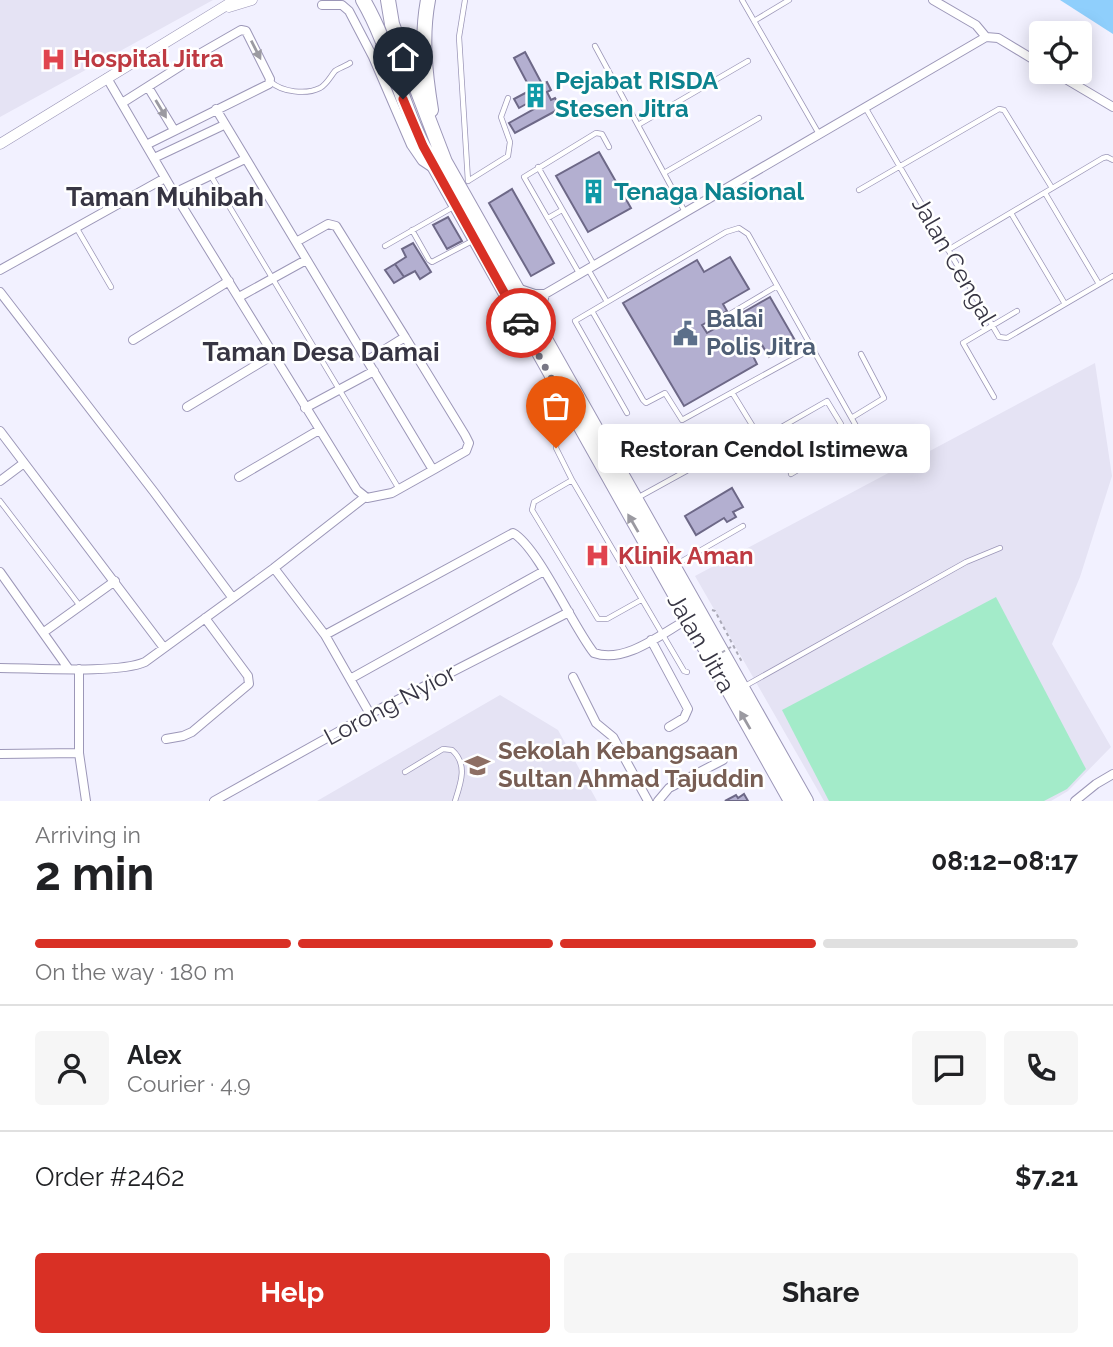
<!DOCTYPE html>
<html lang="en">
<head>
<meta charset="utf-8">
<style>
  body { margin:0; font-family:Raleway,sans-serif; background:#f6f6f6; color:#202124; height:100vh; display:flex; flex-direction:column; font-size:26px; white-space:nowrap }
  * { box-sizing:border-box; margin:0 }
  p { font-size:23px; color:#757577 }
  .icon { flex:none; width:38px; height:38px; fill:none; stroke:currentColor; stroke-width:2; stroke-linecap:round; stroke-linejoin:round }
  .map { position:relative; height:801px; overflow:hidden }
  .side { display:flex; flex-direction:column; background:#fff; flex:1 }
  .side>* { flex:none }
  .fabs { position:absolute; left:1029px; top:21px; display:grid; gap:14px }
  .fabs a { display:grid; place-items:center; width:63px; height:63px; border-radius:7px; background:#fff; box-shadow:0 4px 18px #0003; font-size:35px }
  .pin { position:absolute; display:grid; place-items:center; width:60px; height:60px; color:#fff; margin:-72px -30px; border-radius:50% 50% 50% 0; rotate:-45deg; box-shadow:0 0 7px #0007 }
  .pin .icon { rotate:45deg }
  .courier { position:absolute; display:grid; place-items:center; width:70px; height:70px; margin:-35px; border:5px solid #d93025; border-radius:50%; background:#fff; color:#222; box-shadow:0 2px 9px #0007 }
  .bubble { position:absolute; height:49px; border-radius:7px; background:#fff; box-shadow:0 4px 18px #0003; font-size:23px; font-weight:700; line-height:49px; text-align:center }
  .overview em { font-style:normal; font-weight:700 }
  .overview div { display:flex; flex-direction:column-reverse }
  .overview { display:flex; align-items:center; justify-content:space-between; height:119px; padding:0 35px }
  h1 { font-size:46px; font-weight:700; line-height:52px }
  .bar { display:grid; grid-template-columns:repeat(4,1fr); gap:10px 7px; align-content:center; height:84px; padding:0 35px }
  .bar i { height:9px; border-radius:5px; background:#e0e0e0 }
  .bar .current { background:#d93025 }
  .bar p { grid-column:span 4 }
  .line { display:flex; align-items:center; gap:18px; padding:0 35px; border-top:2px solid #e0e0e0 }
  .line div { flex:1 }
  .round { display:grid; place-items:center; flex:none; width:74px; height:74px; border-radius:7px; background:#f6f6f6 }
  .action { display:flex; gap:14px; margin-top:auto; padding:14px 35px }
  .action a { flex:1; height:80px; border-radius:7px; background:#d93025; color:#fff; font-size:28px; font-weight:700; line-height:80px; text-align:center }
  .action a+a { background:#f6f6f6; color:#202124 }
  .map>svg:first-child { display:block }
  .built { fill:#e5e3f4 }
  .green { fill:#a3ebc9 }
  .water { fill:#8fcffc }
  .building { fill:#b3afd0; stroke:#6d6887; stroke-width:2 }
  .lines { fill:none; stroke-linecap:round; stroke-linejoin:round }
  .service-casing { stroke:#9c97b8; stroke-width:6 }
  .minor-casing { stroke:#9c97b8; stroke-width:10 }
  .tertiary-casing { stroke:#9c97b8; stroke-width:11 }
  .trunk-casing { stroke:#9c97b8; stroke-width:16 }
  .path { stroke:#aaa9b7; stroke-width:2; stroke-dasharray:3.5 3.5; stroke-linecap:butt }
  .service { stroke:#fff; stroke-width:4.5 }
  .minor { stroke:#fff; stroke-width:8 }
  .tertiary { stroke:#fff; stroke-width:10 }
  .trunk { stroke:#fff; stroke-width:14 }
  .path-bridge { stroke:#aaa9b7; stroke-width:2; stroke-dasharray:3.5 3.5; stroke-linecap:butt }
  .oneway { fill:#9b9aa1 }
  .done { stroke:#787785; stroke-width:7; stroke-dasharray:0 12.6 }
  .route { stroke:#d93025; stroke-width:9 }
  .labels { text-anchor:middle; stroke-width:5; stroke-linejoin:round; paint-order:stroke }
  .health-label { font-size:24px; font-weight:bold; fill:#be3a42; stroke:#fff; text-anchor:start }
  .culture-label { font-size:24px; font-weight:bold; fill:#0d838f; stroke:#fff; text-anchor:start }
  .street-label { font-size:24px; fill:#373543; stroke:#fff }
  .service-label { font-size:24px; font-weight:bold; fill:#4e5e75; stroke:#fff; text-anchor:start }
  .education-label { font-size:24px; font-weight:bold; fill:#785e54; stroke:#fff; text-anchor:start }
  .neighbourhood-label { font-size:26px; font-weight:bold; fill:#373543; stroke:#fff }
</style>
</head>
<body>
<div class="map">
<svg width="1113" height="801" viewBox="0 0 1113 801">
  <rect width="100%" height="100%" fill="#f2f1ff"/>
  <path class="built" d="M0,0H213L0,117Z
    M1095,363L1112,476L1080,577L1052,644L1111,747L1068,791L1051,801H824L695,576Z
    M500,695L558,730L597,801H317Z"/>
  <path class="green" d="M996,597L1086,769L1067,789L1044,801H829L782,710Z"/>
  <path class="water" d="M1060,0H1113V34Z"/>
  <path class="building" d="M525,52L542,84L547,82L551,90L547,92L551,100L555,98L561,108L515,133L509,123L541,105L537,98L519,108L514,99L531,90L514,58Z
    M599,152L631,208L588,232L556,176Z
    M512,189L554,263L531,276L489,203Z
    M448,217L462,241L447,249L433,225Z
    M413,243L431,272L420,279L415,271L404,277L395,264L406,257L402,249Z
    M730,257L749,289L723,304L727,311L702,325L707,333L770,297L796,342L769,357L762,345L751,352L757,364L684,406L623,303L697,260L704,272Z
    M395,264L404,277L394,283L385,270Z
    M732,488L743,507L733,512L736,517L727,522L724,518L696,535L685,516Z
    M744,794L748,801H725L736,795L738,798Z"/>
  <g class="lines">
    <defs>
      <path id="service" d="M465,0L459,37L468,181
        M742,0L819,134
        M754,21L789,0
        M595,46L685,212
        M271,82C282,92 306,95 320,88C327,84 330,77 335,71C339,68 346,66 350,63
        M865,107L999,337L1007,338L1113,276
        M638,125L748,61
        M538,167L594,265
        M664,173L759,118
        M211,176L399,489
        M468,181L508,156L510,142L501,117L508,98
        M859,190L999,109L1004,110L1052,188
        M1045,193L1099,284
        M1011,213L1065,304
        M548,218L562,210
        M76,227L111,287
        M412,230L429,260L432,262L474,240
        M385,246L455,206
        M948,250L1103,158L1107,157L1113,160
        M588,269L607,302
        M579,273L524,177L596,133L602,134L609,147
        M592,311L643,400L646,403L665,393L682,420L813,348
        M730,314L777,286
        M733,394L776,464C789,461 836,434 841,424L827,401L759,440
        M994,397L963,343L1017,311
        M627,413L575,321L726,232L739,228L748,234L860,433L791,474
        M853,417L884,398L861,354
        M577,425L557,437L556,448L572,480L684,671L687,672
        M826,437L834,449
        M572,480L534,502L532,510L598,619H607L641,600
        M639,497L755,433
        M0,501L80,606
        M677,564L743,526
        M745,686L966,562L1000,548
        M405,772L443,749L452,750C468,764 461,783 455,801"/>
      <path id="minor" d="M933,0L976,25L986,37
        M322,5H342L349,11L373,57L411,145L422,161L434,169
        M1054,72L1113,107
        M107,78L174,193L357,490L367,498L392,493L433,470L216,109
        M148,87L174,130
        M122,103L201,53L241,30L246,31L270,79L269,84L146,145
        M154,158L224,125
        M174,193L245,159
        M296,242L328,224L336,226L405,337
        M0,270L165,178
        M517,288L535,294H545L986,37L998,38L1041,64
        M0,292L154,492L232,597
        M239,297L306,260
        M539,326L540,314L545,294
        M133,340L229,281
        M368,360L405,337L465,435L469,443L466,451L433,470
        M187,407L273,355
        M305,408L374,371
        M0,431L164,648
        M239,477L319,430
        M0,481L24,463
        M274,568L325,635L370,714
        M0,572L68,668
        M44,632L115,581
        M325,635L513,533C538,547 573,627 594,653C625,664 661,634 688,619
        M651,640L688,709L684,718L669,727
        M0,668C33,668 118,674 145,662L274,568L365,497
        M79,669V753L86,801
        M573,677L596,723L613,737L648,801
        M350,679L544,571
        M166,739L183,736L192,732L249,684L248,676L205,618
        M0,754L79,753
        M214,801L370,714L569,612
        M658,801L669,788L723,760
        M1075,801L1096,784L1113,774"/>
      <path id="tertiary" d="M229,7L252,0
        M0,144L235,0"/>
      <path id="trunk" d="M363,0C390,46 399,99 423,146L791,801
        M388,0L392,24L445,162L806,801
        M428,0C421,37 425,73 431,110"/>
    </defs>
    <use href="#service" class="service-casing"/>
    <use href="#minor" class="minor-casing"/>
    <use href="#tertiary" class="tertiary-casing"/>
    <use href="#trunk" class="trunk-casing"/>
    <path class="path" d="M712,610L715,611L742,662"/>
    <use href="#service" class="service"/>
    <use href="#minor" class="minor"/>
    <use href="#tertiary" class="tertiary"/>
    <use href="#trunk" class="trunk"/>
    <path class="path-bridge" d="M704,663L731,647"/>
  </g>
  <defs><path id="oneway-solid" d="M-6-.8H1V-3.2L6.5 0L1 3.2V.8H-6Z" transform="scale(1.75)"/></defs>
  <g class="oneway">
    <use href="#oneway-solid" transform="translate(256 50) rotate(63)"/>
    <use href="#oneway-solid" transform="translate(161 109) rotate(59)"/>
    <use href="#oneway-solid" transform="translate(633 523) rotate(-120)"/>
    <use href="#oneway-solid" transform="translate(745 720) rotate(-120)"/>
  </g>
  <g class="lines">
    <path class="done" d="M521,323L577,425L557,437L556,448"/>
    <path class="route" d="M403,99L423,146L521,323"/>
  </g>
  <defs>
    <symbol id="hospital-bare" viewBox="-9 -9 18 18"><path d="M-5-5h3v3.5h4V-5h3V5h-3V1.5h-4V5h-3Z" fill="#e0444e" stroke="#fff" stroke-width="2.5" paint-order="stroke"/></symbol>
    <symbol id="building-bare" viewBox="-9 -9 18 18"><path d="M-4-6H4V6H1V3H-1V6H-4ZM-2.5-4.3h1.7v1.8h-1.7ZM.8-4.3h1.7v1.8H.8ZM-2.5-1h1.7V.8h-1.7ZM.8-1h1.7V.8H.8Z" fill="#0f9aa8" stroke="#fff" stroke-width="2.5" paint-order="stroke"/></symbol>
    <symbol id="civic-bare" viewBox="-9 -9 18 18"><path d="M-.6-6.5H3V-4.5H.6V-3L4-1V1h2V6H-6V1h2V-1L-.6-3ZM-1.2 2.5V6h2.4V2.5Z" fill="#5c6f8a" stroke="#fff" stroke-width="2.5" paint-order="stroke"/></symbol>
    <symbol id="school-bare" viewBox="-9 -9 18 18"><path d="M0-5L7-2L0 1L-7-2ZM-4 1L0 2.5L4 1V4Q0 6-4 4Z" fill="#8d6e63" stroke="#fff" stroke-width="2.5" paint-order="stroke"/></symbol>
  </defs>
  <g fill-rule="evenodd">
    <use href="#hospital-bare" x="36" y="42" width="35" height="35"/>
    <use href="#building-bare" x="518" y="78" width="35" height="35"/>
    <use href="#building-bare" x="576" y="174" width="35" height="35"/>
    <use href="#civic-bare" x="668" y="316" width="35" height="35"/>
    <use href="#hospital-bare" x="580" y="538" width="35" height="35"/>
    <use href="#school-bare" x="460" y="748" width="35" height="35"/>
  </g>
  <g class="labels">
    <g class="health-label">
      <text x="73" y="67">Hospital Jitra</text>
      <text x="618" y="564">Klinik Aman</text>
    </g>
    <g class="culture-label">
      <text x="555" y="89">Pejabat RISDA<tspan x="555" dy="28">Stesen Jitra</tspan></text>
      <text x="614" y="200">Tenaga Nasional</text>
    </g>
    <g class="street-label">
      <text transform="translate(954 261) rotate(60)" y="8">Jalan Cengal</text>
      <text transform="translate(701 643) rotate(60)" y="8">Jalan Jitra</text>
      <text transform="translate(390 705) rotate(-28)" y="8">Lorong Nyior</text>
    </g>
    <g class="service-label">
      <text x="706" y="327">Balai<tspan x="706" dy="28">Polis Jitra</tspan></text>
    </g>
    <g class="education-label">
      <text x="498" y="759">Sekolah Kebangsaan<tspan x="498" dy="28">Sultan Ahmad Tajuddin</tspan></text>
    </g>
    <g class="neighbourhood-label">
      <text x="165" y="206">Taman Muhibah</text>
      <text x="321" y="361">Taman Desa Damai</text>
    </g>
  </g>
</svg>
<div class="fabs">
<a><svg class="icon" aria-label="locate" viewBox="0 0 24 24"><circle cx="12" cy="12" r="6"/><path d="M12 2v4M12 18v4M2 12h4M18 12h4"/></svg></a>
</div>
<div class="pin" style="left:556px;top:448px;background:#ea580c"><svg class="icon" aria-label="bag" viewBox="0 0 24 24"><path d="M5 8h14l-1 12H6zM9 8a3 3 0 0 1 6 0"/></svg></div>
<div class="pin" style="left:403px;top:99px;background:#1f2937"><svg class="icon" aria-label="home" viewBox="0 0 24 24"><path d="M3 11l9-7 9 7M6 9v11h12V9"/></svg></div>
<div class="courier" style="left:521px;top:323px"><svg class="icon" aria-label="car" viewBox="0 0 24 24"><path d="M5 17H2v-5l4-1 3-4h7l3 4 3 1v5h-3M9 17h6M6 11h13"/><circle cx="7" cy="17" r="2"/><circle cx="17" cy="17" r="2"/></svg></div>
<div class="bubble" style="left:598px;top:424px;width:332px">Restoran Cendol Istimewa</div>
</div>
<section class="side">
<div class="overview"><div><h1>2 min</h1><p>Arriving in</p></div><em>08:12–08:17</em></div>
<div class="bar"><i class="current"></i><i class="current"></i><i class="current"></i><i></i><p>On the way · 180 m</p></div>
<div class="line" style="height:126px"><a class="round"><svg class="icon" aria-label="person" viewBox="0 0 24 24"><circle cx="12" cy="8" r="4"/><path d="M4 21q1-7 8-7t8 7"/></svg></a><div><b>Alex</b><p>Courier · 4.9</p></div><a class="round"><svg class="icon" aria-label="chat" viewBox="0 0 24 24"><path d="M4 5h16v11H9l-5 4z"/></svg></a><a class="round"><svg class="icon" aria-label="phone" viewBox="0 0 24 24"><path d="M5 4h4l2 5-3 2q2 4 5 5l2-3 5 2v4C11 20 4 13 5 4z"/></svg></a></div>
<div class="line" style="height:91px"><div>Order #2462</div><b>$7.21</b></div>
<div class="action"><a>Help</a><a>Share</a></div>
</section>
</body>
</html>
